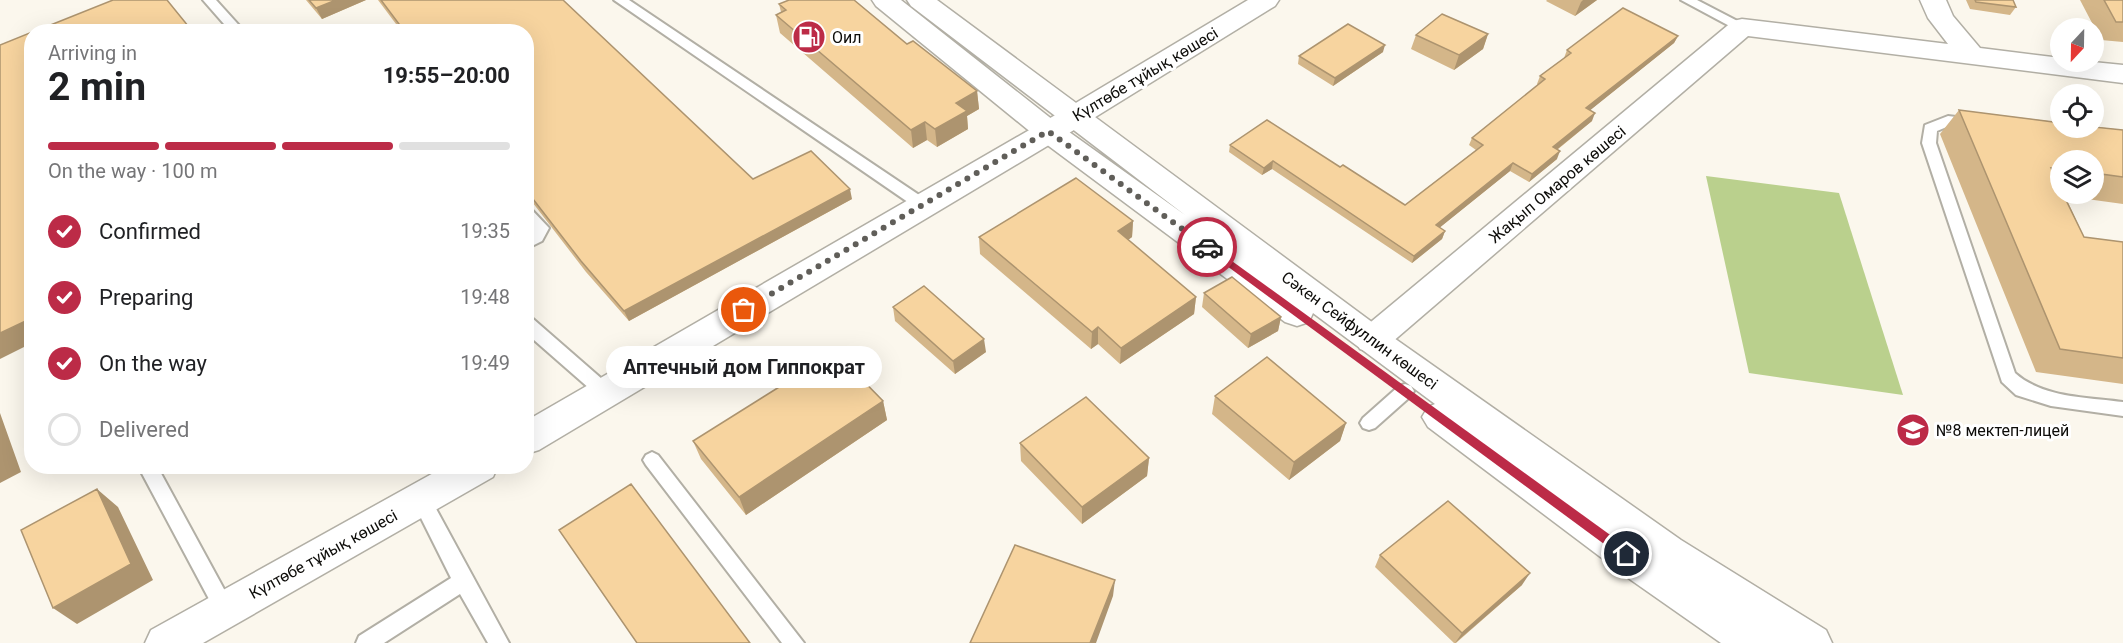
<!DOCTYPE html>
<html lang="en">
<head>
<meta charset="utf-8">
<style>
  body { margin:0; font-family:Roboto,sans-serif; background:#f2f2f2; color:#202124; height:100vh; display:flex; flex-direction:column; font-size:22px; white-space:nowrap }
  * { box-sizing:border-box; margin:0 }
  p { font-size:20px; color:#757577 }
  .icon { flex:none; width:33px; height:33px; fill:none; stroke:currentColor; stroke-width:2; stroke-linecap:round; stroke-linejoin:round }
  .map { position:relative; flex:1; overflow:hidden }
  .side { position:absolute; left:24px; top:24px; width:510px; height:450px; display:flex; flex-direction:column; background:#fff; border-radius:24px; box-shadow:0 6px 24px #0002 }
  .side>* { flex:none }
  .needle { width:39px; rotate:202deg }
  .fabs { position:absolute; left:2050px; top:18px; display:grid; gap:12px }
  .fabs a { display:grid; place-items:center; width:54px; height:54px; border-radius:50%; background:#fff; box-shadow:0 6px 24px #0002; font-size:30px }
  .pin { position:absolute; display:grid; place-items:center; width:51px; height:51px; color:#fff; margin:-26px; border:3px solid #fff; border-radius:50%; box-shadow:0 2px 6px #0007 }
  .courier { position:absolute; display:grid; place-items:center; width:60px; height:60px; margin:-30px; border:4px solid #bc2b47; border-radius:50%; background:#fff; color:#222; box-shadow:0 2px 8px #0007 }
  .bubble { position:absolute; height:42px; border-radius:21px; background:#fff; box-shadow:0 6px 24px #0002; font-size:20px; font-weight:700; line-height:42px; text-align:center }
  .headline em { font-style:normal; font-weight:700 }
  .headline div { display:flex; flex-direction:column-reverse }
  .headline { display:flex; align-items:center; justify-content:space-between; height:102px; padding:0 24px }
  h1 { font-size:39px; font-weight:700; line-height:45px }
  .bar { display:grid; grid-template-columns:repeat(4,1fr); gap:9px 6px; align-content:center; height:72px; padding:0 24px }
  .bar i { height:8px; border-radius:4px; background:#e0e0e0 }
  .bar .active { background:#bc2b47 }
  .bar p { grid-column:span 4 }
  ol { padding:0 24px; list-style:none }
  li { display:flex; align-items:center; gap:18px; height:66px }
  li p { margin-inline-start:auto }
  li .icon { padding:6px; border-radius:50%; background:#bc2b47; color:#fff; stroke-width:4 }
  li:last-child { color:#757577 }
  li i { width:33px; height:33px; border:3px solid #e0e0e0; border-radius:50% }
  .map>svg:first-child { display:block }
  .green { fill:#bad08d }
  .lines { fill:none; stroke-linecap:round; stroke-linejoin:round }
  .service-casing { stroke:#b2afa5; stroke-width:4 }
  .minor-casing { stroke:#b2afa5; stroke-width:3 }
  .tertiary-casing { stroke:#b2afa5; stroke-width:3 }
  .service { fill:#fff; fill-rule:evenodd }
  .minor { fill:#fff; fill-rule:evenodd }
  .tertiary { fill:#fff; fill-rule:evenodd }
  .wall { fill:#d4b689; fill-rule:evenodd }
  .shaded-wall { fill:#ad946f }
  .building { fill:#f7d49f; stroke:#ad946f; stroke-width:1.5 }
  .route { fill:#bc2b47 }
  .done { stroke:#605e59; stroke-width:6; stroke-dasharray:0 10.8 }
  .labels { text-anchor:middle; stroke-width:6; stroke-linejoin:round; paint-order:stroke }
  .poi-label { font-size:16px; fill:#0d0c09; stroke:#fff; text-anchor:start }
  .street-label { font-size:16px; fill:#0d0c09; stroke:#fff }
</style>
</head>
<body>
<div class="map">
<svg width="2123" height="643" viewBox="0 0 2123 643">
  <rect width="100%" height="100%" fill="#fbf7ed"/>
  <path class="green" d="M1706,176L1839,193L1903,395L1749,373Z"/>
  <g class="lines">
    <defs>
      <path id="service" d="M203,0H216L245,32H231Z
        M614,0H629L928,201L931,205L928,209H918Z
        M1681,0H1697L1749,27L1742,31L1737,30Z
        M1948,116L1973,119L1980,124L1973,129L1949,126L1937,131L1936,143L2015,373C2043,398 2087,397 2123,402V416L2051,406L2016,395L2002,382L1922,143L1925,125Z
        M526,208L531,209L549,228L542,241L526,249V236L533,229L526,223Z
        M526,317L532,318L610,386L613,391L610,396L604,398L598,396L526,333Z
        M1405,384L1411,386L1414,391L1411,396L1375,428L1369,430L1363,428L1360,423L1363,418L1399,386Z
        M652,452L658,455L804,643H782L646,465L643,460L646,455Z
        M138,466H157L231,602L234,608L231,614L224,617L217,614Z
        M421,492L428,494L509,643H488L460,594L384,643H356L359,636L451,578L412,500L414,494Z"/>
      <path id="minor" d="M1248,0H1279L1275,6L1084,124L539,450L526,454V421L1064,110Z
        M1920,0H1946L1953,16L1980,48L2061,58V62H2093L2123,65V83L1748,36L1384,349L1372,353L1360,349L1355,340L1360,331L1733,21L1742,19L1948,44L1928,18Z
        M446,466H498L493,477L203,643H145L151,630Z"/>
      <path id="tertiary" d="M872,0H901L1058,124L1185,215L911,6L907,0H937L1384,331L1681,540L1826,630L1832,643H1721L1631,580L1428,427L1422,417L1428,407L1435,404L1313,313L1309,322L1297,326L1285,322L1038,138L876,6Z"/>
    </defs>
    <use href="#service" class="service-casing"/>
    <use href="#minor" class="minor-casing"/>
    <use href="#tertiary" class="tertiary-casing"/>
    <use href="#service" class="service"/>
    <use href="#minor" class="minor"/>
    <use href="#tertiary" class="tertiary"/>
  </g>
  <path class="wall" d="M306,0H366L322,19Z
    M378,0H563L753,179L852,199L629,321L586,272L526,194V32H402Z
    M1547,0H1597L1575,16L1546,1Z
    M1966,0H2013L2016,7L2010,15L1970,9Z
    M2080,0H2123V42L2101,40Z
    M779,4L907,44L977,91L979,109L967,116L968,129L937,147L927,140L913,148L780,33L776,15L781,12Z
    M1488,34L1483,49L1454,70L1411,49L1416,35Z
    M1678,36L1674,43L1590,110L1592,121L1557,150V159L1529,182L1510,171L1439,228L1445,231L1442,239L1412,263L1272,169L1262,175L1229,152L1230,145L1340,167L1405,205L1476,150L1469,145L1472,138L1538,85L1537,84L1540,76L1564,58L1567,50Z
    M1383,52L1333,86L1298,64L1299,56Z
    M1959,110L2123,130V204L2065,196L2084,237L2123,242V384L2036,372L1940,134ZM2061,160H2094V194H2061Z
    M1133,221L1132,237L1128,240L1196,297L1194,314L1120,364L1098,344L1091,349L980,254L979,237Z
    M1204,293L1281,317L1278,331L1248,348L1202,307Z
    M893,307L986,352L955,374L895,321Z
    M1215,396L1346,423L1340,441L1289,480L1212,414Z
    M883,401L887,420L746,515L701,459L693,441Z
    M1020,443L1149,458L1147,476L1082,524L1021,461Z
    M1380,555L1522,585L1456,643H1454L1375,567Z"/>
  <path class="shaded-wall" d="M336,0H366L322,19L316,8Z
    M1583,0H1597L1575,16L1581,2Z
    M1488,34L1483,49L1454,70L1459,55Z
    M1678,36L1674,43L1583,116L1586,108Z
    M1385,45L1383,52L1333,86L1335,78Z
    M977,91L979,109L967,116L968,129L937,147L935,129L956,103Z
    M1595,113L1592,121L1550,155L1553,147Z
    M925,122L927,140L913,148L911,130Z
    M1560,151L1557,159L1529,182L1532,174Z
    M1273,161L1272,169L1262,175L1264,168Z
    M1513,163L1510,171L1433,233L1436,225Z
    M850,189L852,199L629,321L624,311Z
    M1133,221L1132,237L1117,248L1118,231Z
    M1445,231L1442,239L1412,263L1414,256Z
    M1196,297L1194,314L1120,364L1121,348Z
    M1281,317L1278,331L1248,348L1251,334Z
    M32,318V343L0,359V333Z
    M1098,327V344L1091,349L1092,332Z
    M984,339L986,352L955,374L953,361Z
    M883,401L887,420L746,515L739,497Z
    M0,413L21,472L0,483Z
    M1346,423L1340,441L1289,480L1294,462Z
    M1149,458L1147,476L1082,524V507Z
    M97,489L118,507L153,580L77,624L53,608Z
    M1530,573L1522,585L1455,643L1462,633Z
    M1115,580L1113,596L1096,643H1090Z"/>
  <path class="building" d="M113,0H167L193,32H33Z
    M309,0H336L316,8Z
    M381,0H563L753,179L811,151L850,189L624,311L581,261L526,190V32H405Z
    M789,0H854L907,44L913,41L977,91L956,103L967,111L935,129L925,122L911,130L776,15L786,10L779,4Z
    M1975,0H2013L2016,7L1976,2Z
    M2104,0H2123V22H2116Z
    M1623,8L1678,36L1586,108L1595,113L1553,147L1560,151L1532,174L1513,163L1436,225L1445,231L1414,256L1273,161L1264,168L1230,145L1267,120L1340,167L1343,165L1405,205L1483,145L1472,138L1545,79L1540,76L1571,53L1567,50Z
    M1442,14L1488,34L1459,55L1416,35Z
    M1348,24L1385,45L1335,78L1299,56Z
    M32,32V318L0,333V45Z
    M1959,110L2061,123V128H2094V127L2123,130V177L2094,173V160H2061V169L2051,168L2061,189V194H2063L2084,237L2123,242V358L2060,349Z
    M1076,178L1133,221L1118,231L1196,297L1121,348L1098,327L1092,332L979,237Z
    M1232,277L1281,317L1251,334L1204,293Z
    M924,286L984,339L953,361L893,307Z
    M835,352L883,401L739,497L693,441Z
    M1267,357L1346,423L1294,462L1215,396Z
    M1086,397L1149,458L1082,507L1020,443Z
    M631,484L750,643H637L559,530Z
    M97,489L131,564L53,608L21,530Z
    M1448,501L1530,573L1462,633L1380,555Z
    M1015,545L1115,580L1090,643H970Z"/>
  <path class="route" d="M1207,243L1631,550V558H1623L1204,249L1202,247Z"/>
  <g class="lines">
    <path class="done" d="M744,310L1048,131L1207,247"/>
  </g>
  <defs>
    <symbol id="fuel-disc" viewBox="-11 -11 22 22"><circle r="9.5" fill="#bc2b47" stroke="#fff"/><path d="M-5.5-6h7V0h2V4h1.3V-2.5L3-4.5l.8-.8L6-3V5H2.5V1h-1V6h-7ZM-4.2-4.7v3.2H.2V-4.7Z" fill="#fff"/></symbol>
    <symbol id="school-disc" viewBox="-11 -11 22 22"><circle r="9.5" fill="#bc2b47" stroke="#fff"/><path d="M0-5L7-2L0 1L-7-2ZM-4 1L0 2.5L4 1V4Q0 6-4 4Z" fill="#fff"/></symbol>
  </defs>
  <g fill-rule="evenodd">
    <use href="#fuel-disc" x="790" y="18" width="38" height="38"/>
    <use href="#school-disc" x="1894" y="411" width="38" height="38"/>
  </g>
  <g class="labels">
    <g class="poi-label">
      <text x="832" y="43">Оил</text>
      <text x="1936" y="436">№8 мектеп-лицей</text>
    </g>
    <g class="street-label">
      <text transform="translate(1145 74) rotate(-31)" y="6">Күлтөбе тұйық көшесі</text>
      <text transform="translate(1557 184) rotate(-40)" y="6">Жақып Омаров көшесі</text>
      <text transform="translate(1360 330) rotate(36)" y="6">Сәкен Сейфуллин көшесі</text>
      <text transform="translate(323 554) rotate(-29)" y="6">Күлтөбе тұйық көшесі</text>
    </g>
  </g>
</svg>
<div class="fabs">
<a><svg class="needle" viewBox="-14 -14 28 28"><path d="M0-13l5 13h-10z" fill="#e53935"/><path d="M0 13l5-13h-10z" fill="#757577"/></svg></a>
<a><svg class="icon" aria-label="locate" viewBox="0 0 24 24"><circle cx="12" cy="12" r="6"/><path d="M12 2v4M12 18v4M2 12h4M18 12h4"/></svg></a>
<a><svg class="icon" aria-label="layers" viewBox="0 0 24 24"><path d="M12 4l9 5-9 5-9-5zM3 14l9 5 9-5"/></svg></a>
</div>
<div class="pin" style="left:744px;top:310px;background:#ea580c"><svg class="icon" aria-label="bag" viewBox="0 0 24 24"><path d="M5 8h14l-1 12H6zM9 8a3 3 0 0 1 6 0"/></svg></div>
<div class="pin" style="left:1627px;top:554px;background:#1f2937"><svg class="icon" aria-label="home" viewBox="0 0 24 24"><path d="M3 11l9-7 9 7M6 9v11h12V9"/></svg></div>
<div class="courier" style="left:1207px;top:247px"><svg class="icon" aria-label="car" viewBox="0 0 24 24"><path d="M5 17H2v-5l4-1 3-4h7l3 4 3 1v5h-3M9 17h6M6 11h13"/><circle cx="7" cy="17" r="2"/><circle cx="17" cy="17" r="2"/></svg></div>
<div class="bubble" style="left:606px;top:346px;width:276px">Аптечный дом Гиппократ</div>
<section class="side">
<div class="headline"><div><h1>2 min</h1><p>Arriving in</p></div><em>19:55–20:00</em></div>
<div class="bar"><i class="active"></i><i class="active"></i><i class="active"></i><i></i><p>On the way · 100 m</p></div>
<ol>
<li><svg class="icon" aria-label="check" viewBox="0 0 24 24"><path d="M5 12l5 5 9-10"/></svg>Confirmed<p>19:35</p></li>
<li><svg class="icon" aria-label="check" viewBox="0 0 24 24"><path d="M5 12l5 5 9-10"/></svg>Preparing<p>19:48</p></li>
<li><svg class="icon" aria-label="check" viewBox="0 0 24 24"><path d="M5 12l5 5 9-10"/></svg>On the way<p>19:49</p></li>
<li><i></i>Delivered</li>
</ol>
</section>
</div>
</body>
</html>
